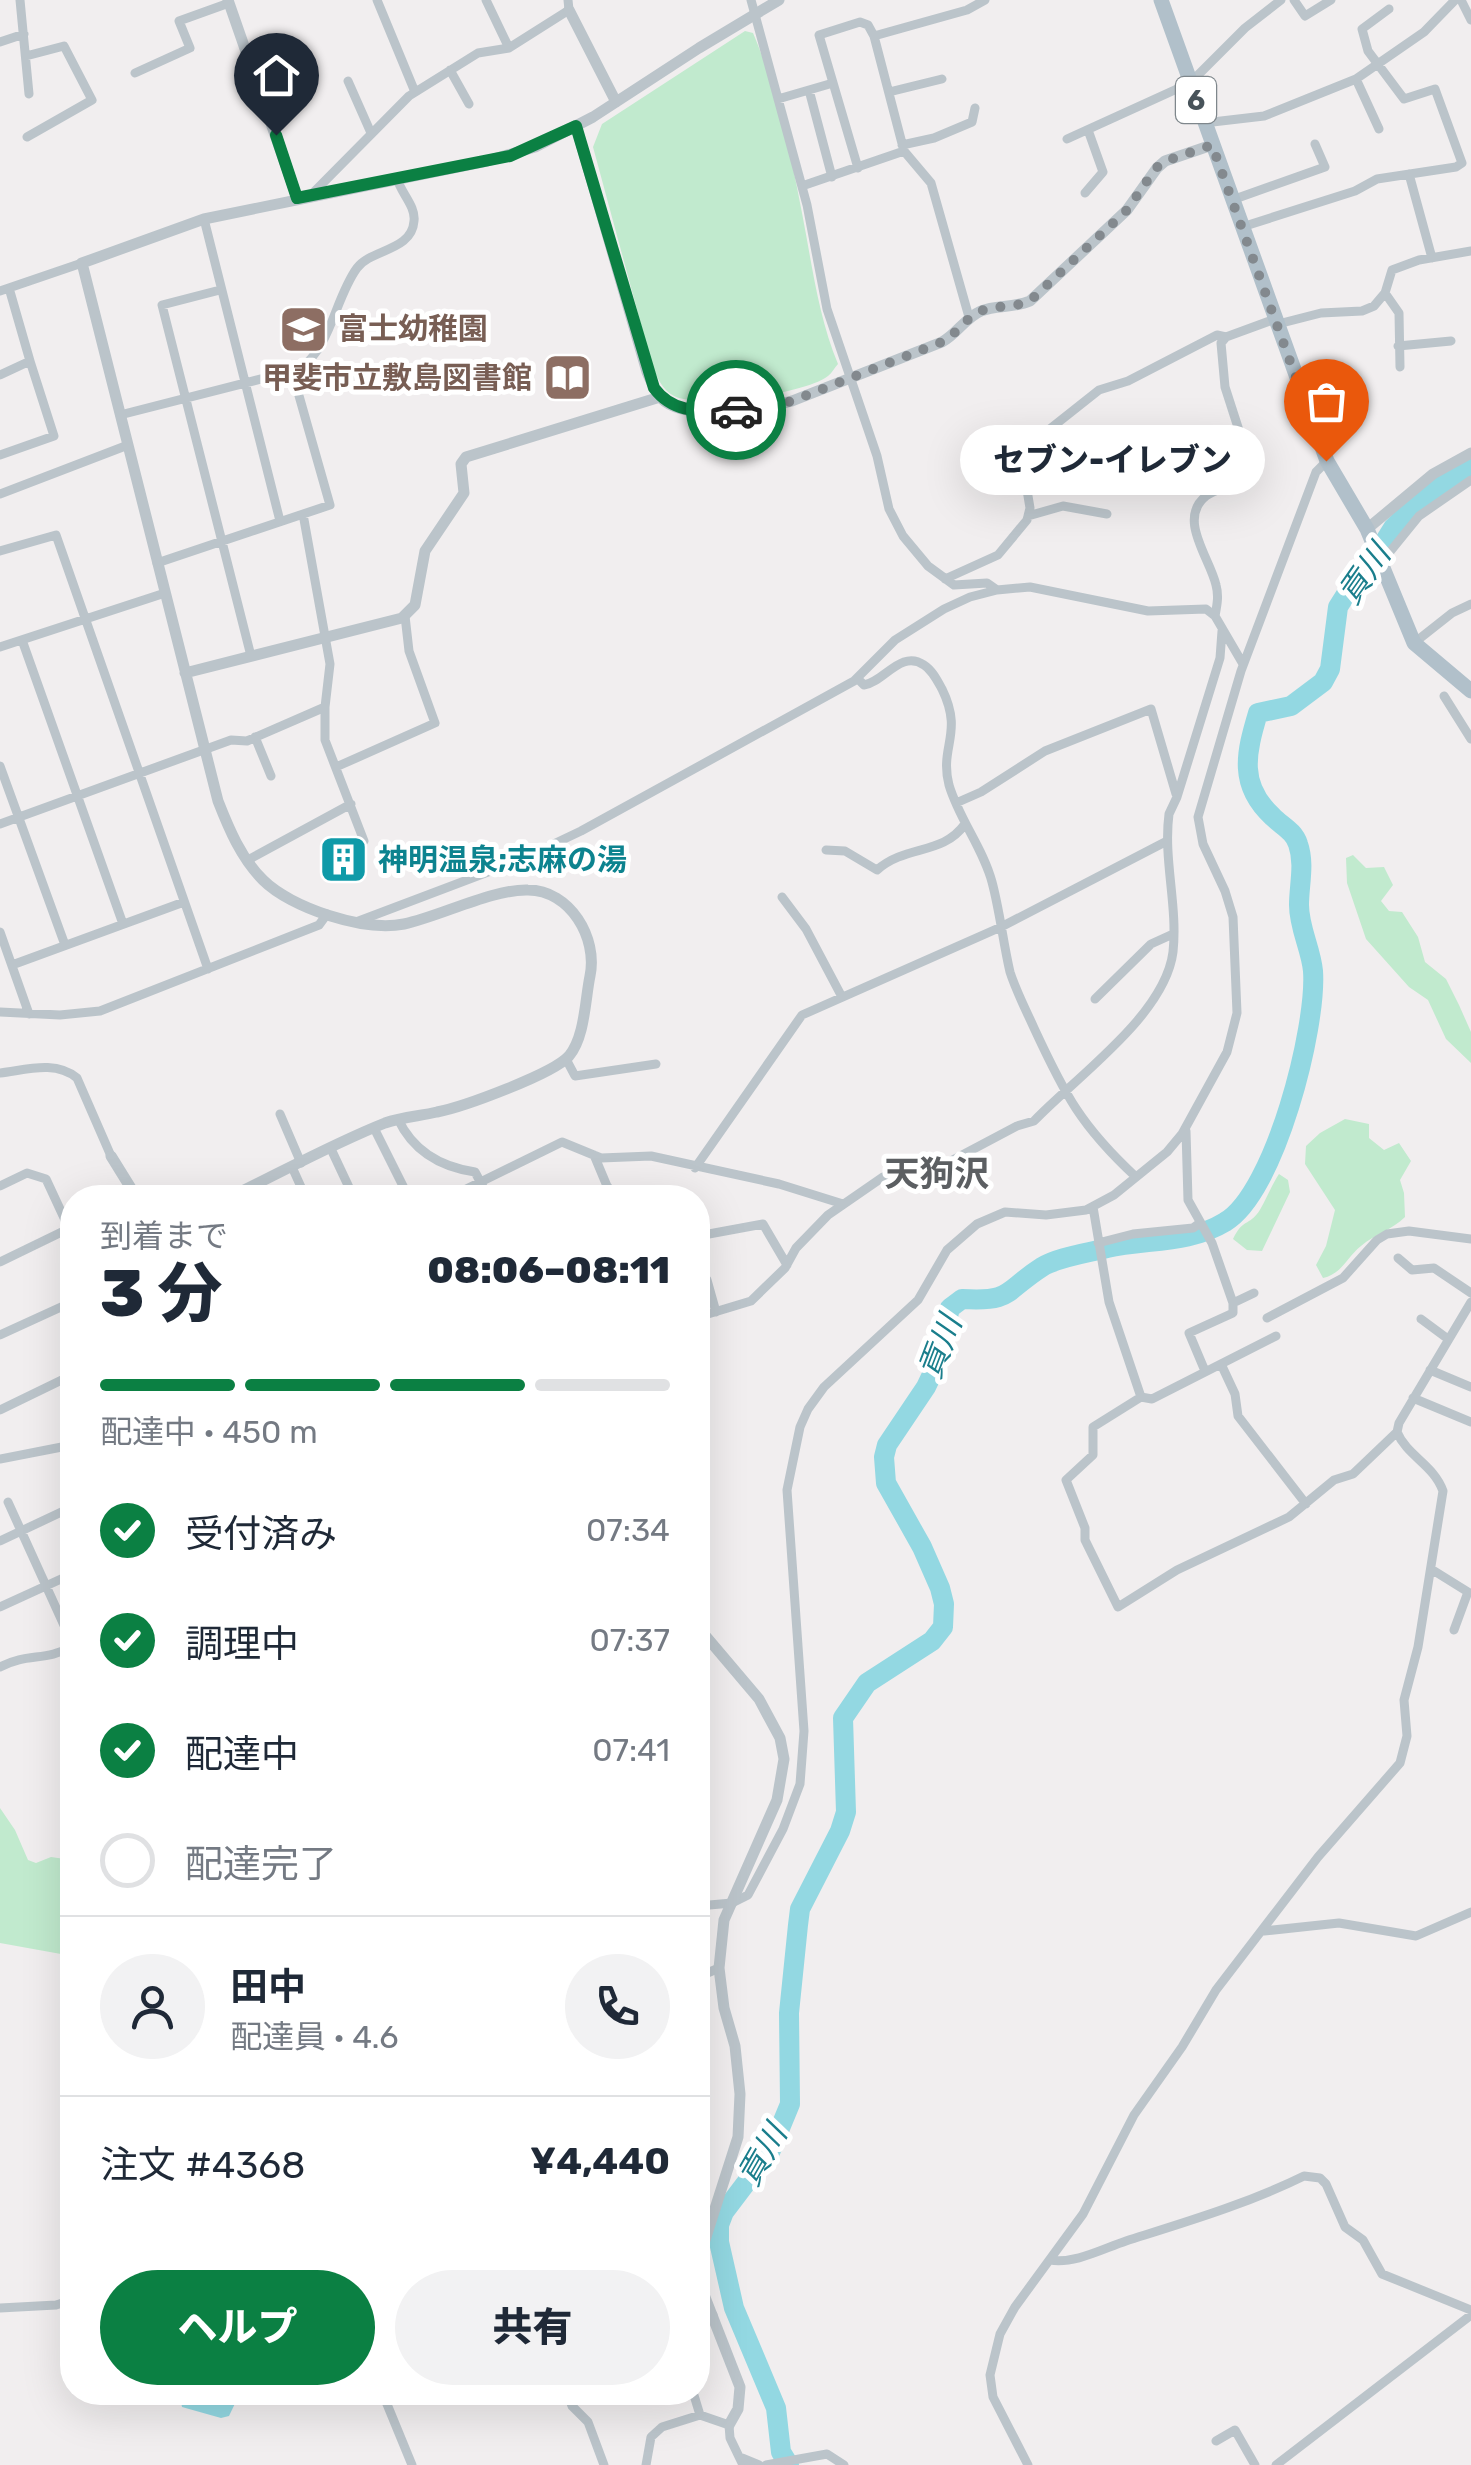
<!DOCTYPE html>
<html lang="ja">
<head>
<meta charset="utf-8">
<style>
  body { margin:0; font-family:Rubik,"Noto Sans JP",sans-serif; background:#f2f2f3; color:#1f2937; height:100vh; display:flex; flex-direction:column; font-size:38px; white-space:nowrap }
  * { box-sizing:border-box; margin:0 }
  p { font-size:32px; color:#747a83 }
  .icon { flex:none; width:55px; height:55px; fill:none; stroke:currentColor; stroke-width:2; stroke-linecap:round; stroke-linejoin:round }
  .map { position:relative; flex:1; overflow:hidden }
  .details { position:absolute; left:60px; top:1185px; width:650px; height:1220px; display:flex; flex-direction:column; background:#fff; border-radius:40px; box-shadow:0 10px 40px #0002 }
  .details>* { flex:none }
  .pin { position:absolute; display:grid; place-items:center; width:85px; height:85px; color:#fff; margin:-102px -42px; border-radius:50% 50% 50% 0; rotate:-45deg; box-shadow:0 0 10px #0007 }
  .pin .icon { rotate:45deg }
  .courier { position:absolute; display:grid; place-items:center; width:100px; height:100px; margin:-50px; border:8px solid #0b8043; border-radius:50%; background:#fff; color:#222; box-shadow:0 2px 12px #0007 }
  .bubble { position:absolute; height:70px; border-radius:35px; background:#fff; box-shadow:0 10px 40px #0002; font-size:32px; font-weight:800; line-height:70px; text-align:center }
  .head em { font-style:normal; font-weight:800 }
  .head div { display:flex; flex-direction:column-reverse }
  .head { display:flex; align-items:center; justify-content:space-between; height:170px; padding:0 40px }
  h1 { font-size:65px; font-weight:800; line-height:75px }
  .bar { display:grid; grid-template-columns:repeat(4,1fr); gap:15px 10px; align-content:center; height:120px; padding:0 40px }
  .bar i { height:12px; border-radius:8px; background:#e0e1e3 }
  .bar .on { background:#0b8043 }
  .bar p { grid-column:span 4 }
  .line { display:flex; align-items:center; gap:25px; padding:0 40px; border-top:2px solid #e0e1e3 }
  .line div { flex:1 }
  .round { display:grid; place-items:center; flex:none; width:105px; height:105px; border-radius:52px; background:#f2f2f3 }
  ol { padding:0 40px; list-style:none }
  li { display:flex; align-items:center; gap:30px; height:110px }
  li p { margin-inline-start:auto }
  li .icon { padding:10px; border-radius:50%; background:#0b8043; color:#fff; stroke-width:4 }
  li:last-child { color:#747a83 }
  li i { width:55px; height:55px; border:5px solid #e0e1e3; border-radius:50% }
  .primary-button { display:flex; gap:20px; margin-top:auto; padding:20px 40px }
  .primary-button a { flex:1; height:115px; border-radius:60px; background:#0b8043; color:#fff; font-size:40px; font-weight:800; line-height:115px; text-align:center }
  .primary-button a+a { background:#f2f2f3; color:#1f2937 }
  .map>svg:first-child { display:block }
  .green { fill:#c1eace }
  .water { fill:#93d8e2 }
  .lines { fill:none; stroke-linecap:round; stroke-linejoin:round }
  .river { stroke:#93d8e2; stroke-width:20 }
  .minor { stroke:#bbc4ca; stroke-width:9 }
  .tertiary { stroke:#bbc4ca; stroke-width:11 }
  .primary { stroke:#b1c0ca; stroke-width:15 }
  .done { stroke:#83898e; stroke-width:10; stroke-dasharray:0 18 }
  .route { stroke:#0b8043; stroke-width:12 }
  .labels { text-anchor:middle; stroke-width:10; stroke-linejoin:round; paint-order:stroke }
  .shield { fill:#fff; stroke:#7f878c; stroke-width:2.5 }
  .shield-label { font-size:28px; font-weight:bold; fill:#48535a }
  .education-label { font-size:30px; font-weight:bold; fill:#785e54; stroke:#fff; text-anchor:start }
  .culture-label { font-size:30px; font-weight:bold; fill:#0d838f; stroke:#fff; text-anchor:start }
  .water-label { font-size:32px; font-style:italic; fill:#1a7e8c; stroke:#fff }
  .quarter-label { font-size:35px; font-weight:bold; fill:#5c5f62; stroke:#fff }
</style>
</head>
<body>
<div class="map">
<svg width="1471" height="2465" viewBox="0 0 1471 2465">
  <rect width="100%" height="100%" fill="#f1eeef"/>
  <path class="green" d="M745,31L753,33C775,84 792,157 802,213C812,264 818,316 838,364C834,368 832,373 828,376C805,394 699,409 674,396C662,390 657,377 652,365L593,147L602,124Z
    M1353,855L1366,868L1384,867L1393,885L1381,901L1389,911L1402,912L1418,937L1425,962L1446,979L1459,1005L1471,1032V1063L1446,1039L1428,1000L1409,987L1366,939L1347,883L1346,858Z
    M1345,1119L1369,1124V1138L1384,1150L1399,1143L1411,1161L1400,1180L1404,1193L1405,1217C1392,1230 1375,1234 1361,1246C1347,1257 1342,1274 1323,1278L1316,1265L1326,1246L1335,1210L1305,1164L1306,1146L1320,1133Z
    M1279,1174L1288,1180L1290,1192L1262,1251L1247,1250L1233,1239C1243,1219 1247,1226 1257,1214C1262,1209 1272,1184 1279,1174Z
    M0,1808L15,1830L28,1860L36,1863L51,1857L65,1859L72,1874V1956L0,1943Z"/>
  <path class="water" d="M179,2393L180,2392L240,2393L229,2416L221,2418L182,2407Z"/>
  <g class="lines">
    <path class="river" d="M789,2465L781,2452L776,2408L734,2308L719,2242V2225L724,2212L771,2150L790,2104L789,2013L798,1925L800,1909L840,1831L846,1812L843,1718L867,1683L932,1641L943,1627L944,1604L940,1588L922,1547L886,1483L884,1457L887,1445L926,1387L937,1364L950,1308L962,1299C1013,1302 1003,1292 1042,1267C1058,1257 1088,1253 1107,1248C1147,1239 1189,1244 1225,1222C1275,1193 1317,1027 1313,971C1311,949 1299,928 1299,905C1299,885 1305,864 1298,844C1294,831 1282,826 1273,817C1238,785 1246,753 1258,713L1291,706L1323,682L1330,669L1338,607L1355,580L1378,552L1393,528L1424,496L1471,465"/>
    <path class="minor" d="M20,0L29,94
      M377,0L415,92
      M486,0L509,48
      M751,0L807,205L827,309L877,456L889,509L903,536L928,566L954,585L987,583L997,590
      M1294,0L1305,16L1331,0
      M1461,0L1471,20
      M874,36L967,10L985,0
      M0,42L24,34
      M26,56L64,46L92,100L27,137
      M450,70L469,104
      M135,73L190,48L179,21L229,3
      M1356,79L1379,129
      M348,81L371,133
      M809,90L832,177
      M889,92L942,79
      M778,99L833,83
      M1204,123L1264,116L1356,79L1424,32L1455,0
      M1067,139L1190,83L1245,28L1281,0
      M902,145L934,138L972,122L975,108
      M858,168L819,35L860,22L868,25L874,36L904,151L931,183L969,317
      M1409,174L1432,258
      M802,186L904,151
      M1085,193L1103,172L1088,130
      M311,195L409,96L478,53L509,48L569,10L568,0
      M1232,200L1325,167L1315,144
      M204,219L280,521
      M1242,227L1355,191L1377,179L1456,167L1462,163L1435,89L1404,99L1368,51L1362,29L1389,9
      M220,290L162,305L251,656
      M0,291L82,263
      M1385,293L1399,313L1400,367
      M1278,324L1321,313L1362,311L1374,306L1385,293L1392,270L1419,260L1471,251
      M1398,346L1451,341
      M0,375L30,361L9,288
      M120,415L300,369C332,345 335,298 357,268C371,249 412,251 414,221C416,206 400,192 397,178
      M1046,432L1063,447H1075L1089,462L1111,467L1172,433
      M0,455L54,436L30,361
      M0,494L128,445
      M303,514L330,664L325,707V740L364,841
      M1028,516L1063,506L1107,514
      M0,551L56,535L208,969
      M157,563L330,505L292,371
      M1380,564L1419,516L1471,480
      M945,579L998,555L1027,520L1030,508L1025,478L1036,442L1046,432L1099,390L1128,381L1217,335L1226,337
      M1215,616C1217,605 1219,596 1216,585C1210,558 1177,519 1206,496C1214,490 1226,487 1235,483L1245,449L1225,387L1221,343L1226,337L1275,319
      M22,640L123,924
      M1414,643L1452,613L1471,604
      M0,647L165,593
      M857,678L864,685C884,682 901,649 924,665C932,670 937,680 942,689C964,734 939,746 949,785C959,819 983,848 992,882C1000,912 1003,942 1010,972C1016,991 1026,1010 1034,1028C1065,1095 1081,1126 1136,1177
      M1444,696L1471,739
      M255,737L271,776
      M0,766L65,945
      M336,767L435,723L409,651L405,616
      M956,803L981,792L1045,751L1151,709L1176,794
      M0,824L231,740L247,741L325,707
      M826,850L845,851L877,870C907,844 942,856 965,824
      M248,860L351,804
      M782,897L806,929L842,997
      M356,922L520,860L581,831L854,681L895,640L944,609L970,597L997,590L1030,587L1148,611L1206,609L1215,616L1243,664
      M0,932L29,1014
      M12,965L184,902
      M1095,999L1151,944L1173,934
      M0,1012L60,1015L100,1011L319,925L327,914
      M566,1059L575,1076L656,1064
      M0,1073C26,1070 55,1060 77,1078L111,1156
      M280,1114L301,1163
      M398,1119C413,1151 441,1167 475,1172L489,1198
      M374,1128L409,1198
      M1186,1131L1188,1200L1212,1243L1233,1303
      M331,1149L354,1198
      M594,1155L612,1198
      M292,1167L306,1198
      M695,1168L802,1015L1001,927L1167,841
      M0,1186L27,1173L46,1179L72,1235
      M448,1198L562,1142L601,1158L651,1156L779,1184L843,1204
      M587,1198L608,1187
      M1093,1207L1109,1302L1141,1397
      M698,1236L763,1224L787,1265
      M1098,1243L1133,1234L1193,1228L1200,1223
      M1398,1258L1412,1270L1434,1268L1471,1293
      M0,1262L72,1227
      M698,1281L707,1280L716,1312
      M698,1317L751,1301L785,1268L796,1248L828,1215L883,1177L899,1172L932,1171L1017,1126L1034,1121C1077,1076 1165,1015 1173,952C1178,906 1163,859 1169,814L1177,797L1220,658L1222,631
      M1267,1318L1343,1278L1377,1240L1387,1234L1409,1231L1471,1239
      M1421,1319L1448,1339
      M0,1335L72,1302
      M1276,1336L1152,1399L1141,1397L1093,1427V1455L1066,1480L1085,1528V1540L1118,1607L1177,1570L1289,1517L1334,1480L1353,1474L1397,1432
      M1221,1364L1235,1394L1238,1416L1306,1504
      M1430,1370L1471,1387
      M1205,1371L1189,1333L1233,1313V1303L1254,1293
      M1413,1398L1471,1422
      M0,1410L72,1375
      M0,1459L72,1445
      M8,1502L72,1643
      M0,1541L72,1507
      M1431,1569L1468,1592L1454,1630
      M0,1607L72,1574
      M0,1667C28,1652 46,1662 72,1646
      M698,1906L732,1903L748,1895L783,1829L800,1784L804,1731L787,1490L800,1427L808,1409L824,1387L918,1300L947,1250L977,1224L1005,1212L1046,1215L1086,1210L1114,1195L1167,1152L1182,1134L1227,1052L1237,1013L1233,917L1225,891L1203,844L1198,817L1241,671L1316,472L1327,461
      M1264,1931L1339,1923L1416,1936L1471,1912
      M698,1977L719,1968
      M1050,2260C1075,2264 1102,2249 1126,2241C1186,2222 1247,2204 1304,2176L1320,2178L1326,2184L1345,2227L1363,2240L1382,2274L1471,2310
      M0,2308L56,2305L72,2300
      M698,2321L713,2315
      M382,2392L412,2465
      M567,2392L572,2406L588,2422L604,2465
      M693,2392L700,2415
      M1216,2441L1235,2430L1255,2465
      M742,2458L759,2465
      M646,2465L651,2437L662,2427L700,2415L729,2425L730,2438L743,2465
      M766,2465L827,2454L844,2465
      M1028,2465L993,2397L990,2375L1000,2334L1015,2307L1083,2214L1134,2115L1182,2047L1216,1990L1318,1857L1400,1763L1407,1736L1404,1700L1418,1647L1443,1491C1434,1465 1407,1456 1397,1432L1399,1423L1471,1302
      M1276,2465L1471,2315"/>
    <path class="tertiary" d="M228,0L297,198
      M569,10L616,102
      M576,126L647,372C651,381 655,392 662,399C686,422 763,409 792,401L942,342C957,334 965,318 981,311C996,305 1014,308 1030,301L1127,210L1157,168L1165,161L1212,145
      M1367,529L1433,474L1471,453
      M185,673L402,618L415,605L425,551L464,493L461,464L466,457L660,397
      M111,1156L137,1198
      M228,1198C280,1173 332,1144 385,1123C402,1117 420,1116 437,1112C463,1107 553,1074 569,1056C585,1037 585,1000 590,976C598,938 570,890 528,890C492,889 441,916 404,924C364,932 291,908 263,880C241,858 229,829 218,801L82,263L204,219L487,161L535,147L593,117L699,48L779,0
      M698,1627L759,1699L780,1738L784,1759L777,1800L724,1920L719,1968L724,2008L735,2046L740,2094L738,2137L704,2243L701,2287L740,2387L738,2409L729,2425"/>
    <path class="primary" d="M1161,0L1327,461L1367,529L1414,643L1471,691"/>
  </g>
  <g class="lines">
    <path class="done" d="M736,410L768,407L792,401L942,342C957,334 965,318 981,311C996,305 1014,308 1030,301L1127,210L1156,168L1166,161L1212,145L1326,461"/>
    <path class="route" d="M276,135L297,198L510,156L576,126L654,388C675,416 704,410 736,410"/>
  </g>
  <defs>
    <symbol id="school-square" viewBox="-11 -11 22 22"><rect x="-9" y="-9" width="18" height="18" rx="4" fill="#8d6e63" stroke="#fff"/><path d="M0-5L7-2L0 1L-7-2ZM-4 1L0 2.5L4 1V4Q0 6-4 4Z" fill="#fff"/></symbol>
    <symbol id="library-square" viewBox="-11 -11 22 22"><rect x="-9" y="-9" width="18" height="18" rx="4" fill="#8d6e63" stroke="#fff"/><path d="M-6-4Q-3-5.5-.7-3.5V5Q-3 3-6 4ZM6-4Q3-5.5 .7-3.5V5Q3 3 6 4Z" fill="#fff"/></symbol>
    <symbol id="building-square" viewBox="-11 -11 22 22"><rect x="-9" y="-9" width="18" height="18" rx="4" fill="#0f9aa8" stroke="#fff"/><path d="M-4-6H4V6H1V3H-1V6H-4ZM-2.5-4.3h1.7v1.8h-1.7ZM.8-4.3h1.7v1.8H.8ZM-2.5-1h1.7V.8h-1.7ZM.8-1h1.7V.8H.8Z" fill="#fff"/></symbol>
  </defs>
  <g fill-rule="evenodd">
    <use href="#school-square" x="276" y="302" width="55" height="55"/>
    <use href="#library-square" x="540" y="350" width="55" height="55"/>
    <use href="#building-square" x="316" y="832" width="55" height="55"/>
  </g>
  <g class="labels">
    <rect class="shield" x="1176" y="77" width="40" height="46" rx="8"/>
    <g class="shield-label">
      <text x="1196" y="110">6</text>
    </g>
    <g class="education-label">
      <text x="338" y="339">富士幼稚園</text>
      <text x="532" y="388" text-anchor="end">甲斐市立敷島図書館</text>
    </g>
    <g class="culture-label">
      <text x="378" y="870">神明温泉;志麻の湯</text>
    </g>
    <g class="water-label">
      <text transform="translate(1364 574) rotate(-55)" y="11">貢川</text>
      <text transform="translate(940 1347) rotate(-69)" y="11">貢川</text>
      <text transform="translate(762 2155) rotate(-60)" y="11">貢川</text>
    </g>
    <g class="quarter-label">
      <text x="937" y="1186">天狗沢</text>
    </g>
  </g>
</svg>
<div class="pin" style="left:1326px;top:461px;background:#ea580c"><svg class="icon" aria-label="bag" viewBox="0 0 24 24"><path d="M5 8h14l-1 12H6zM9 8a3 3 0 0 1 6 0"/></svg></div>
<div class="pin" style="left:276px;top:135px;background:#1f2937"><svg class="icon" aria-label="home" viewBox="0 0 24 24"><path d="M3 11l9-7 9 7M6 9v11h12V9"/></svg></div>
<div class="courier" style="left:736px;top:410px"><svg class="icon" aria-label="car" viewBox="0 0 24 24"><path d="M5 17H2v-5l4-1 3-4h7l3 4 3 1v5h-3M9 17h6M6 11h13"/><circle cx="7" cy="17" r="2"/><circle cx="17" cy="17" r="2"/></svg></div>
<div class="bubble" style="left:960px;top:425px;width:305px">セブン-イレブン</div>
<section class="details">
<div class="head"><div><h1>3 分</h1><p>到着まで</p></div><em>08:06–08:11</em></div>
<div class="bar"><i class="on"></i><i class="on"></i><i class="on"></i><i></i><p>配達中 · 450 m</p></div>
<ol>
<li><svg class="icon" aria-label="check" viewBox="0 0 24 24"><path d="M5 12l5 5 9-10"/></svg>受付済み<p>07:34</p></li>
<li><svg class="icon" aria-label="check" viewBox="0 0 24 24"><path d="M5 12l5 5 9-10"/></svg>調理中<p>07:37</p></li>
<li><svg class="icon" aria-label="check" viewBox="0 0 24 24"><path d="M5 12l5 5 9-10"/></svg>配達中<p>07:41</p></li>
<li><i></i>配達完了</li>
</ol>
<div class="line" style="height:180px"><a class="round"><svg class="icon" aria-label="person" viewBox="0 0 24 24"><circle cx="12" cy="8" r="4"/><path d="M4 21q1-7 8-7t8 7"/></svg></a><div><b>田中</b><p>配達員 · 4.6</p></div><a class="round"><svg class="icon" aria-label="phone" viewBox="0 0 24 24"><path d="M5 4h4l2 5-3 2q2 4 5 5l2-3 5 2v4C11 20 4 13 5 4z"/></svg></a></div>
<div class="line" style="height:130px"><div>注文 #4368</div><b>¥4,440</b></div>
<div class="primary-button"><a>ヘルプ</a><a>共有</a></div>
</section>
</div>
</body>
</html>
